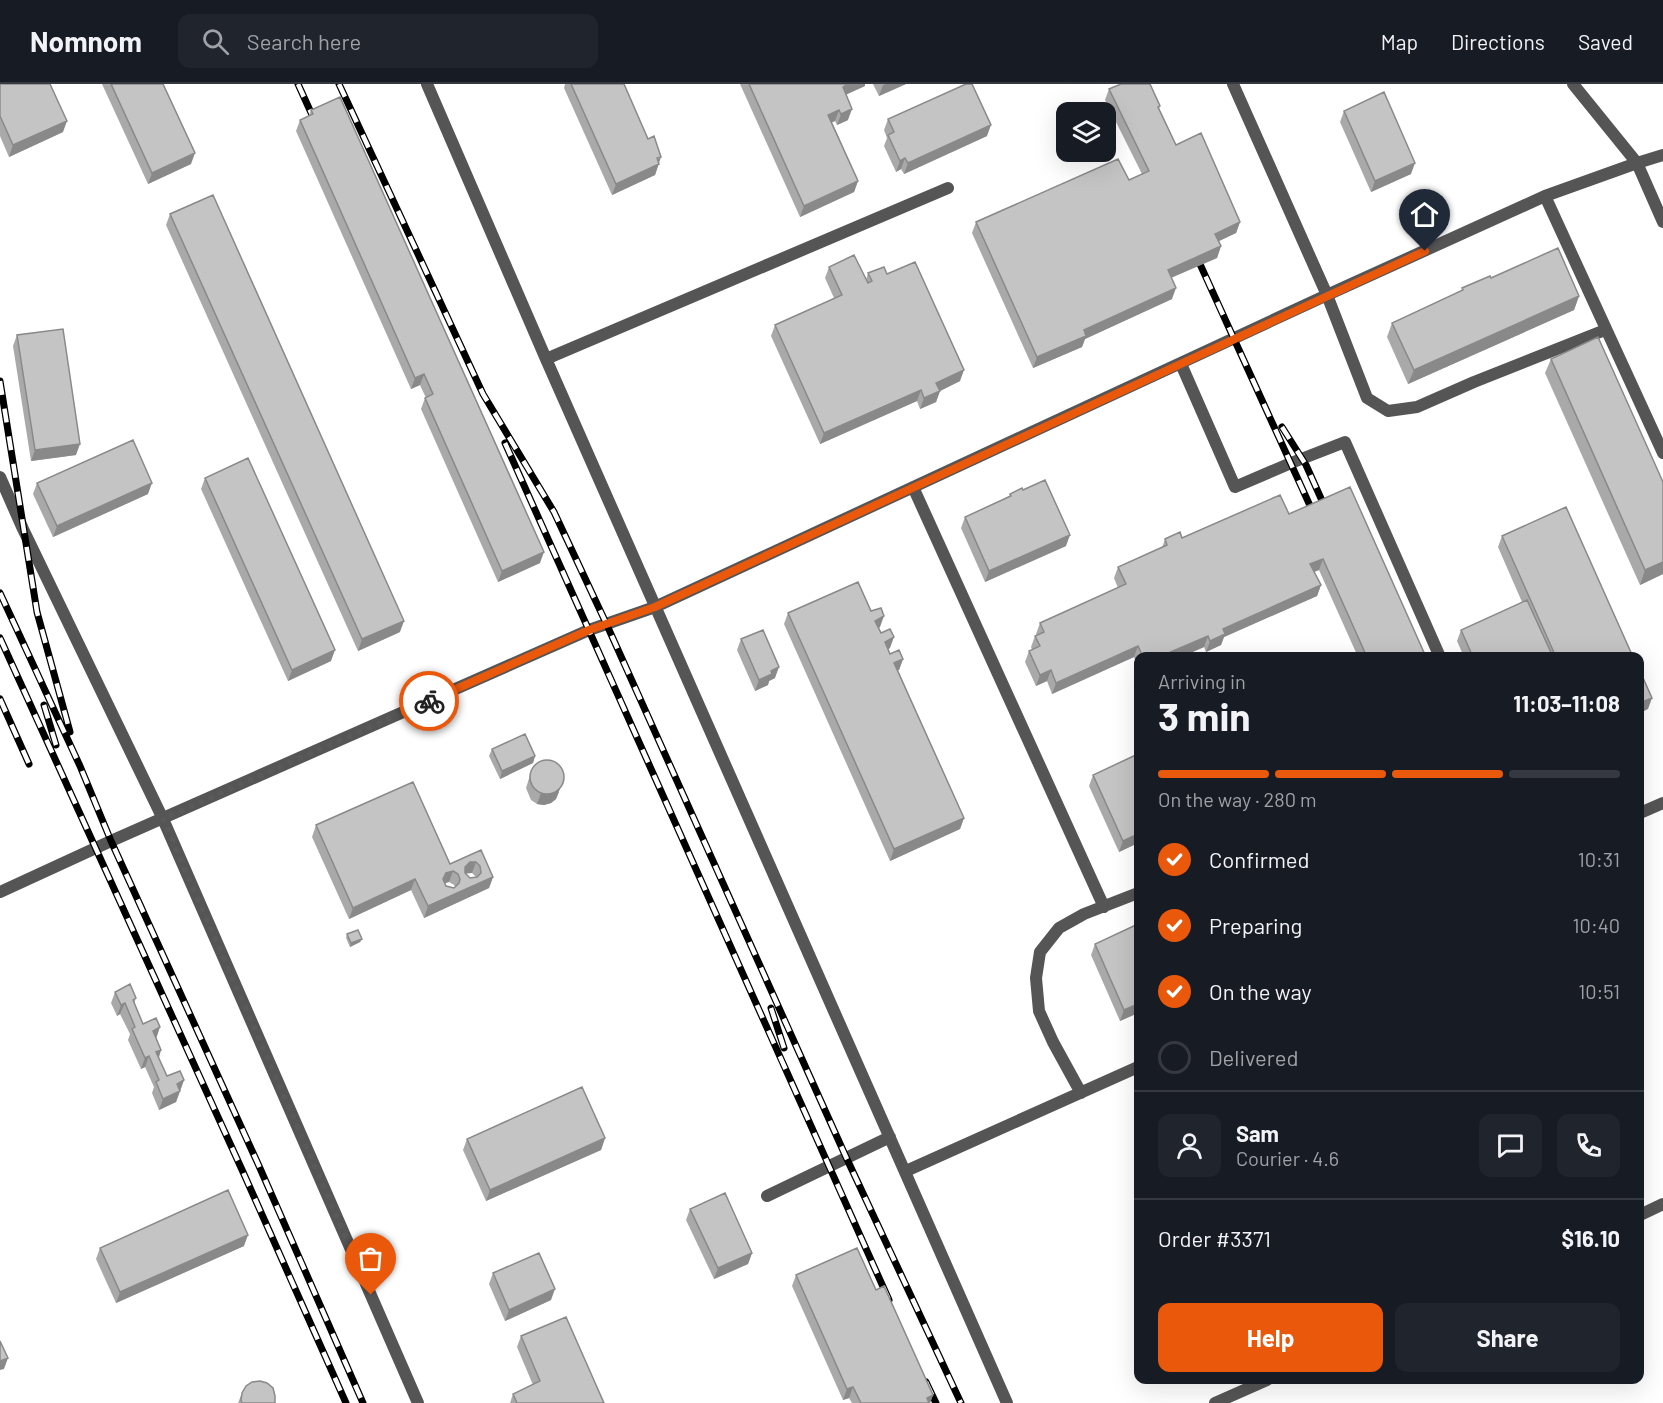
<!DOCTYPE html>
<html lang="en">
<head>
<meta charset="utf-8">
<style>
  body { margin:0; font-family:Barlow,sans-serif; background:#20242c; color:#f1f3f6; height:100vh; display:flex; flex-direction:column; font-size:22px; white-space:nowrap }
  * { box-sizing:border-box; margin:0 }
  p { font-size:20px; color:#9ea1a6 }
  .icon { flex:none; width:33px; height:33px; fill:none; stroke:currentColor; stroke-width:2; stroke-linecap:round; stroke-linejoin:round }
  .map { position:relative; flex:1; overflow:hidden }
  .sheet { position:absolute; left:1134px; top:568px; width:510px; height:732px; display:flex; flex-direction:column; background:#171b24; border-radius:12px; box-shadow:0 6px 24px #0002 }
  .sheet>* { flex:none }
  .fabs { position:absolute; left:1056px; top:18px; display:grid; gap:12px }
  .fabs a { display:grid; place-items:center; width:60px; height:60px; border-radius:12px; background:#171b24; box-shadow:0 6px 24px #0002; font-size:30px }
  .pin { position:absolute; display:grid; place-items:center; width:51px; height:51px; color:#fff; margin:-62px -26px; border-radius:50% 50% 50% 0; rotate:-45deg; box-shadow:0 0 6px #0007 }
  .pin .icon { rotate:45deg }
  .courier { position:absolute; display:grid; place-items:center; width:60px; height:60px; margin:-30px; border:4px solid #ea580c; border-radius:50%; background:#fff; color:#222; box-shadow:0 2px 8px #0007 }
  .head em { font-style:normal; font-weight:700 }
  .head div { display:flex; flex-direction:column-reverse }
  .head { display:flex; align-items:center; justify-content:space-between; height:102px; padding:0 24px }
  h1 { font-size:39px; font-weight:700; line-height:45px }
  .bar { display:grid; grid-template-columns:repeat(4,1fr); gap:9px 6px; align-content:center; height:72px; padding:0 24px }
  .bar i { height:8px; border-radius:4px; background:#363941 }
  .bar .active { background:#ea580c }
  .bar p { grid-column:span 4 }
  .line { display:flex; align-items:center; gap:15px; padding:0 24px; border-top:2px solid #363941 }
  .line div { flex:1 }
  .round { display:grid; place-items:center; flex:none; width:63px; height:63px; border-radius:12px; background:#20242c }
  ol { padding:0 24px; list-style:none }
  li { display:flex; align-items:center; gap:18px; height:66px }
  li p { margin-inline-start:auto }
  li .icon { padding:6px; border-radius:50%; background:#ea580c; color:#fff; stroke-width:4 }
  li:last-child { color:#9ea1a6 }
  li i { width:33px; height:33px; border:3px solid #363941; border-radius:50% }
  .primary-button { display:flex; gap:12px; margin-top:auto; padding:12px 24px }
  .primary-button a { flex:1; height:69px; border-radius:12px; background:#ea580c; color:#fff; font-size:24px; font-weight:700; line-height:69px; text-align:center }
  .primary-button a+a { background:#20242c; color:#f1f3f6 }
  header { display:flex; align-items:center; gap:36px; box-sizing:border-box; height:84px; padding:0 30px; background:#171b24; border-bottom:2px solid #363941 }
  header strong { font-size:28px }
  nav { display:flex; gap:33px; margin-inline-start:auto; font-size:21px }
  .search { width:420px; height:54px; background:#20242c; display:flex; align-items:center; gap:15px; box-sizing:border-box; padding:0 21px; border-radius:12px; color:#9ea1a6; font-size:22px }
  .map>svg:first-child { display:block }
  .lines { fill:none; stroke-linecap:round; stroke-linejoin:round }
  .service { stroke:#555; stroke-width:12 }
  .rail-casing { stroke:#000; stroke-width:7 }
  .rail { stroke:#fff; stroke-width:4.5; stroke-dasharray:14; stroke-linecap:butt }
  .wall { fill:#a9a9a9; fill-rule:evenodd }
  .shaded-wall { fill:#898989 }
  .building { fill:#c4c4c4; stroke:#898989; stroke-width:1.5; fill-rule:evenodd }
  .done { stroke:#595959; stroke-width:6; stroke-dasharray:0 10.8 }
  .route { stroke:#ea580c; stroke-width:8 }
</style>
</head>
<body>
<header>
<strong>Nomnom</strong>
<div class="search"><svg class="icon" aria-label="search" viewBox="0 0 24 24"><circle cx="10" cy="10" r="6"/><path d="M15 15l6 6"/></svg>Search here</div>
<nav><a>Map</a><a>Directions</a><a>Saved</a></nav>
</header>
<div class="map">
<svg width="1663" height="1319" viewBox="0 0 1663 1319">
  <rect width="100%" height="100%" fill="#fff"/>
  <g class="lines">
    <path class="service" d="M427,0L546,275L1007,1319
      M1233,0L1327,211L1367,314L1388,327L1417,323L1474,298L1605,246
      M1573,0L1637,79L1663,138
      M1545,112L1663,369
      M546,275L948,104
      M1181,280L1235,403L1291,379L1345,358L1440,573
      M0,393L23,445L163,735L418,1319
      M913,403L1104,823
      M1640,729L1663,719
      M0,808L111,757L589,546L655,523L1327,211L1545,112L1637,79L1663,71
      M1081,1009L1053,958L1039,927L1036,894L1040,868L1059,844L1084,830L1138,809
      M906,1087L1138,983
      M767,1112L890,1053
      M1640,1131L1663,1120
      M1215,1319L1267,1296"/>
    <defs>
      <path id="rail" d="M298,0L318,44
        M339,0L483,310L554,428L606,539L846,1073L961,1319
        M1194,167L1317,437
        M0,297L37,528L70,648
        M1282,343L1306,381L1328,430
        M505,359L889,1216
        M0,509L80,682L111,757L259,1082L363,1319
        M0,554L243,1088L346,1319
        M0,615L29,680
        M44,621L56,661
        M771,924L784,964
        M926,1298L936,1319"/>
    </defs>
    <use href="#rail" class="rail-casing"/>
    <use href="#rail" class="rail"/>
  </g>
  <path class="wall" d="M0,0L63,48L9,73L0,52Z
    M102,0H163L191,80L148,100Z
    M565,0H624L659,79L655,91L612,111L564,4Z
    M740,0H865V2L846,10L848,36L837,41L835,37L832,38L858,97L854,108L800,133Z
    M873,0H906L879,12Z
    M1109,5L1160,22L1159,25L1176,61L1240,138L1236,149L1218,157L1221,162L1217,174L1171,193L1172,215L1085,255L1082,263L1033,284L972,149L976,138L1129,96L1142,90L1105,16Z
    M311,26L540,479L498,498L421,325L425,314H426L420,301L411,305L296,47L300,36L309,32Z
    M1344,27L1411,90L1371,108L1340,38Z
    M888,35L987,52L904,90L901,85L896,88L884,62L887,54L884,46Z
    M170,130L400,548L358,567L166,141Z
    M829,183L866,196L868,189L887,190L960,297L940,307L936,318L920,325L917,317L820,360L771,252L775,241L834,214L825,194Z
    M1491,194L1579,212L1574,226L1408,300L1387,253L1392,239L1461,207L1462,204Z
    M17,251L76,371L31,377L13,262Z
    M1551,275L1663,398V490L1640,501L1545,289Z
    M205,394L331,577L288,597L201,405Z
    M37,399L148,410L53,453L33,410Z
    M1010,410L1066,462L985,498L961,444L965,433L1009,412Z
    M1289,430L1426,573H1358L1319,486L1314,488L1321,501L1317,512L1224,553L1221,561L1206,568L1204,563L1181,573H1138V584L1134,573L1052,610L1047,597L1036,602L1025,578L1029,567L1032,566L1031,563L1035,552H1037L1036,550L1040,539L1118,504L1114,494L1118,483L1162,464L1165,455L1182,454Z
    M1502,452L1633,573H1464L1457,557L1461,546L1522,518L1498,463Z
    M871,527L880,543L879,544L890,564L888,565L890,570L903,575L899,586H898L964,734L960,745L890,777L784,540L788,529Z
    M741,555L775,594L769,597L768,601L755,607L737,566Z
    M492,665L535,672L533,679L500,695L489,672Z
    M532,685L559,708L556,715L551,719L544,721L537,720L531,716L526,704Z
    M1093,691L1138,759L1119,768L1089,702Z
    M316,741L450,780L481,766L493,793L489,804L424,834L411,806L349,835L312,753ZM472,789L476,793L470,794L465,790ZM449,798L454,801L455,803L454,804L446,802L445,799Z
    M347,850L362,855L360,858L350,863L346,854Z
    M1095,860L1138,929L1120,937L1091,871Z
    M115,908L136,914L134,920L143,940L156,954L161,966L159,974L167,992L184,996L176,1018L159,1026L152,1009L154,1003L145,983L141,985L128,956L130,950L120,930L117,932L111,919Z
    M605,1054L601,1066L486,1117L463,1066L467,1055Z
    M690,1125L752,1169L748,1180L714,1195L686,1136Z
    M244,1162L116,1219L96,1175L100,1164Z
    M493,1189L551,1216L505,1237L489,1200Z
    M796,1191L876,1206L933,1311L930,1319H852L849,1314L843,1316L792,1202Z
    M521,1252L604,1319H510L513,1310L533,1301L517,1263Z
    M242,1309L275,1319H238Z"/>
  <path class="shaded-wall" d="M848,0H865V2L839,14L843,3Z
    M886,0H906L879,12L883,1Z
    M852,25L848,36L837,41L841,30Z
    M839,26L835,37L824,42L828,31Z
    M67,37L63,48L9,73L13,61Z
    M991,41L987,52L904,90L908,79Z
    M195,69L191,80L148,100L152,89Z
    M661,73L655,91L612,111L616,100Z
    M905,74L901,85L896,88L900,77Z
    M1415,79L1411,90L1371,108L1375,97Z
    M858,97L854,108L800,133L804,122Z
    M1240,138L1236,149L1211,161L1215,150Z
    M1221,162L1217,174L1164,197L1168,186Z
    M1176,204L1172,215L1085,255L1082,263L1033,284L1037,273L1084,246Z
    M1579,212L1574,226L1408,300L1414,286Z
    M964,286L960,297L938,308L940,307L936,318L920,325L924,314L936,299Z
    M424,290L420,301L411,305L415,294Z
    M921,306L917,317L820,360L824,349Z
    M80,360L76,371L31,377L35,366Z
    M152,399L148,410L53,453L57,442Z
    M1070,451L1066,462L985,498L989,487Z
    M544,468L540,479L498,498L502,487Z
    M1323,475L1319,486L1306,491L1310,480Z
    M1663,478V490L1640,501L1645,486Z
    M1321,501L1317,512L1224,553L1221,561L1206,568L1210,557L1223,545Z
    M884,532L880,543L871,548L875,537Z
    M404,537L400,548L358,567L362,555Z
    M1208,552L1204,563L1181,573H1159Z
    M894,553L890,564L881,569L885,558Z
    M1138,562L1134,573L1052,610L1056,599Z
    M335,566L331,577L288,597L292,586Z
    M903,575L899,586L890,590L894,579Z
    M779,583L775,594L769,597L768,601L755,607L759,596L771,587Z
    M1051,586L1047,597L1036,602L1040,591Z
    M1652,614L1648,625L1640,629V619Z
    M535,672L533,679L500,695L502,687Z
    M563,697L556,715L551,719L544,721L537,720L541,709Z
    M964,734L960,745L890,777L894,765Z
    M1138,750V759L1119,768L1123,757Z
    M470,778H476L472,789H466L461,794L465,783Z
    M453,787L449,798L442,800L446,789Z
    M493,793L489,804L424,834L428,822Z
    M415,795L411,806L349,835L353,824Z
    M362,855L360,858L350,863L351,859Z
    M125,919L120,930L117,932L121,921Z
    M1138,920V929L1120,937L1124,926Z
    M160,943L156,955L153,947Z
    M161,966L157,977L156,968Z
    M149,972L145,983L141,985L145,974Z
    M184,996L176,1018L159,1026L163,1015L177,1000Z
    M605,1054L601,1066L486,1117L490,1106Z
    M248,1151L244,1162L116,1219L120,1208Z
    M752,1169L748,1180L714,1195L718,1184Z
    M555,1205L551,1216L505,1237L509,1226Z
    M8,1274L4,1285L0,1286V1277Z
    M853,1303L849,1314L843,1316L847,1305Z
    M933,1311L930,1319H925L927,1314Z"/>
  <path class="building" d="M0,0H50L67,37L13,61L0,32Z
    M111,0H163L195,69L152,89Z
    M571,0H624L648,55L654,52L661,73L657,74L659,80L616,100Z
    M749,0H848L843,3L852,25L841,30L839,26L828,31L858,97L804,122Z
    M966,0H972L991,41L908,79L905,74L900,77L888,51L894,48L888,35Z
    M1121,0H1150L1160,22L1158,23L1176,61L1201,49L1240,138L1215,150L1221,162L1168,186L1176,204L1084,246L1086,252L1037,273L976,138L1118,75L1129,96L1149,87L1109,5Z
    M1384,8L1415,79L1375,97L1344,27Z
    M340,13L544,468L502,487L425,314L433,310L424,290L415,294L300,36L313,30L311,26Z
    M213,111L404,537L362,555L170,130Z
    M1558,164L1579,212L1414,286L1392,239L1463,206L1462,204L1490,192L1491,194Z
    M854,171L868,199L872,197L868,189L884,183L887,190L915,178L964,286L936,299L940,307L924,314L921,306L824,349L775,241L842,211L829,183Z
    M63,245L80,360L35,366L17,251Z
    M1598,253L1663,398V478L1645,486L1551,275Z
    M133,356L152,399L57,442L37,399Z
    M248,374L335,566L292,586L205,394Z
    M1045,396L1070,451L989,487L965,433L1011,412L1010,410L1022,404L1023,406Z
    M1350,403L1426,573H1367L1323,475L1310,480L1321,501L1223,545L1225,550L1210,557L1208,552L1159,573H1143L1138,562L1056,599L1051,586L1040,591L1029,567L1040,562L1035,552L1044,548L1040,539L1126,500L1118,483L1167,461L1165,455L1180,448L1182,454L1280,411L1289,430Z
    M1566,423L1633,573H1556L1502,452Z
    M858,498L871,527L881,524L884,532L875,537L881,549L890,545L894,553L885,558L890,570L899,566L903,575L894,579L964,734L894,765L788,529Z
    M1527,516L1553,573H1473L1461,546Z
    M763,546L779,583L771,587L772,590L759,596L741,555Z
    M1640,587L1652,614L1640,619Z
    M525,650L535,672L502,687L492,665Z
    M1138,670V750L1123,757L1093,691Z
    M530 693a17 17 0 1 1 34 0a17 17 0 1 1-34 0Z
    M413,698L450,780L481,766L493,793L428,822L415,795L353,824L316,741ZM470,778H476L480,782L481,789L477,793L470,794L465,789V783ZM453,787L458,790L460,795L459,799L454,804L446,802L443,795L446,789Z
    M1138,840V920L1124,926L1095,860Z
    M358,846L362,855L351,859L347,850Z
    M130,900L136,914L133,916L143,940L156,934L160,943L153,947L161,966L156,968L167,992L180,987L184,996L177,1000L180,1007L163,1015L156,998L159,996L149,972L145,974L132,945L135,943L125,919L121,921L115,908Z
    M582,1003L605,1054L490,1106L467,1055Z
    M228,1106L248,1151L120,1208L100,1164Z
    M725,1109L752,1169L718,1184L690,1125Z
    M857,1164L876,1206L884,1202L933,1311L927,1314L929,1319H861L853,1303L847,1305L796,1191Z
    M539,1169L555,1205L509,1226L493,1189Z
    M566,1233L604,1319H517L513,1310L540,1297L521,1252Z
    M0,1257L8,1274L0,1277Z
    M260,1297L267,1299L273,1304L275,1312V1319H242L241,1316L242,1309L246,1302L252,1298Z"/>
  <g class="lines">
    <path class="done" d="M371,1211L163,735L429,617"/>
    <path class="route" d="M429,617L589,546L655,523L1425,167"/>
  </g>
</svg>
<div class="fabs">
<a><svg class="icon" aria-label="layers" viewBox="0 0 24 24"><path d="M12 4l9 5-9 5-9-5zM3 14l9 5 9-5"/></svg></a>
</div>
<div class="pin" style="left:371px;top:1211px;background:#ea580c"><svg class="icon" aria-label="bag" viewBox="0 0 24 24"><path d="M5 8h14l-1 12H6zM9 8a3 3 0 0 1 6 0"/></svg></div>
<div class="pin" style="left:1425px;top:167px;background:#1f2937"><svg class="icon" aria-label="home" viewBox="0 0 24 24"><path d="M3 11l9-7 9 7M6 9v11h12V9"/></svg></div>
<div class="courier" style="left:429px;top:617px"><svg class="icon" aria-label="bike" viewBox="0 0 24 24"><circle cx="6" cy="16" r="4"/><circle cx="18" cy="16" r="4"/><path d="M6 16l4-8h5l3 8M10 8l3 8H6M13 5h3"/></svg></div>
<section class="sheet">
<div class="head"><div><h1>3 min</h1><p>Arriving in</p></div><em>11:03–11:08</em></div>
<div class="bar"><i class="active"></i><i class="active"></i><i class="active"></i><i></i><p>On the way · 280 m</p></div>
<ol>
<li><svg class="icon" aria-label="check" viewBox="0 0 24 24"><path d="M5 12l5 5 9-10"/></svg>Confirmed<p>10:31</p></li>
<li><svg class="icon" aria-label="check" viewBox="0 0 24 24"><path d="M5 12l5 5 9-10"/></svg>Preparing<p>10:40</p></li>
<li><svg class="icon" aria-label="check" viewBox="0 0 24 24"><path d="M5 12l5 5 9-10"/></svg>On the way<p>10:51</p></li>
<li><i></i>Delivered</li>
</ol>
<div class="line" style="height:108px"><a class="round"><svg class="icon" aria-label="person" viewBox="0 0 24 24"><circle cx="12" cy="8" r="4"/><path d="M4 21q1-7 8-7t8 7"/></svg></a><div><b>Sam</b><p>Courier · 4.6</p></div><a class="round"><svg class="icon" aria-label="chat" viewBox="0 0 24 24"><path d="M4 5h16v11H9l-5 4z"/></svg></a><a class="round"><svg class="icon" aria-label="phone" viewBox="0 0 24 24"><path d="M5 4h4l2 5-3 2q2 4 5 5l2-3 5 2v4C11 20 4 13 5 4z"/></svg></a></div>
<div class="line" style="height:78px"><div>Order #3371</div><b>$16.10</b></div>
<div class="primary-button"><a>Help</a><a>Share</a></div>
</section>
</div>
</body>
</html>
